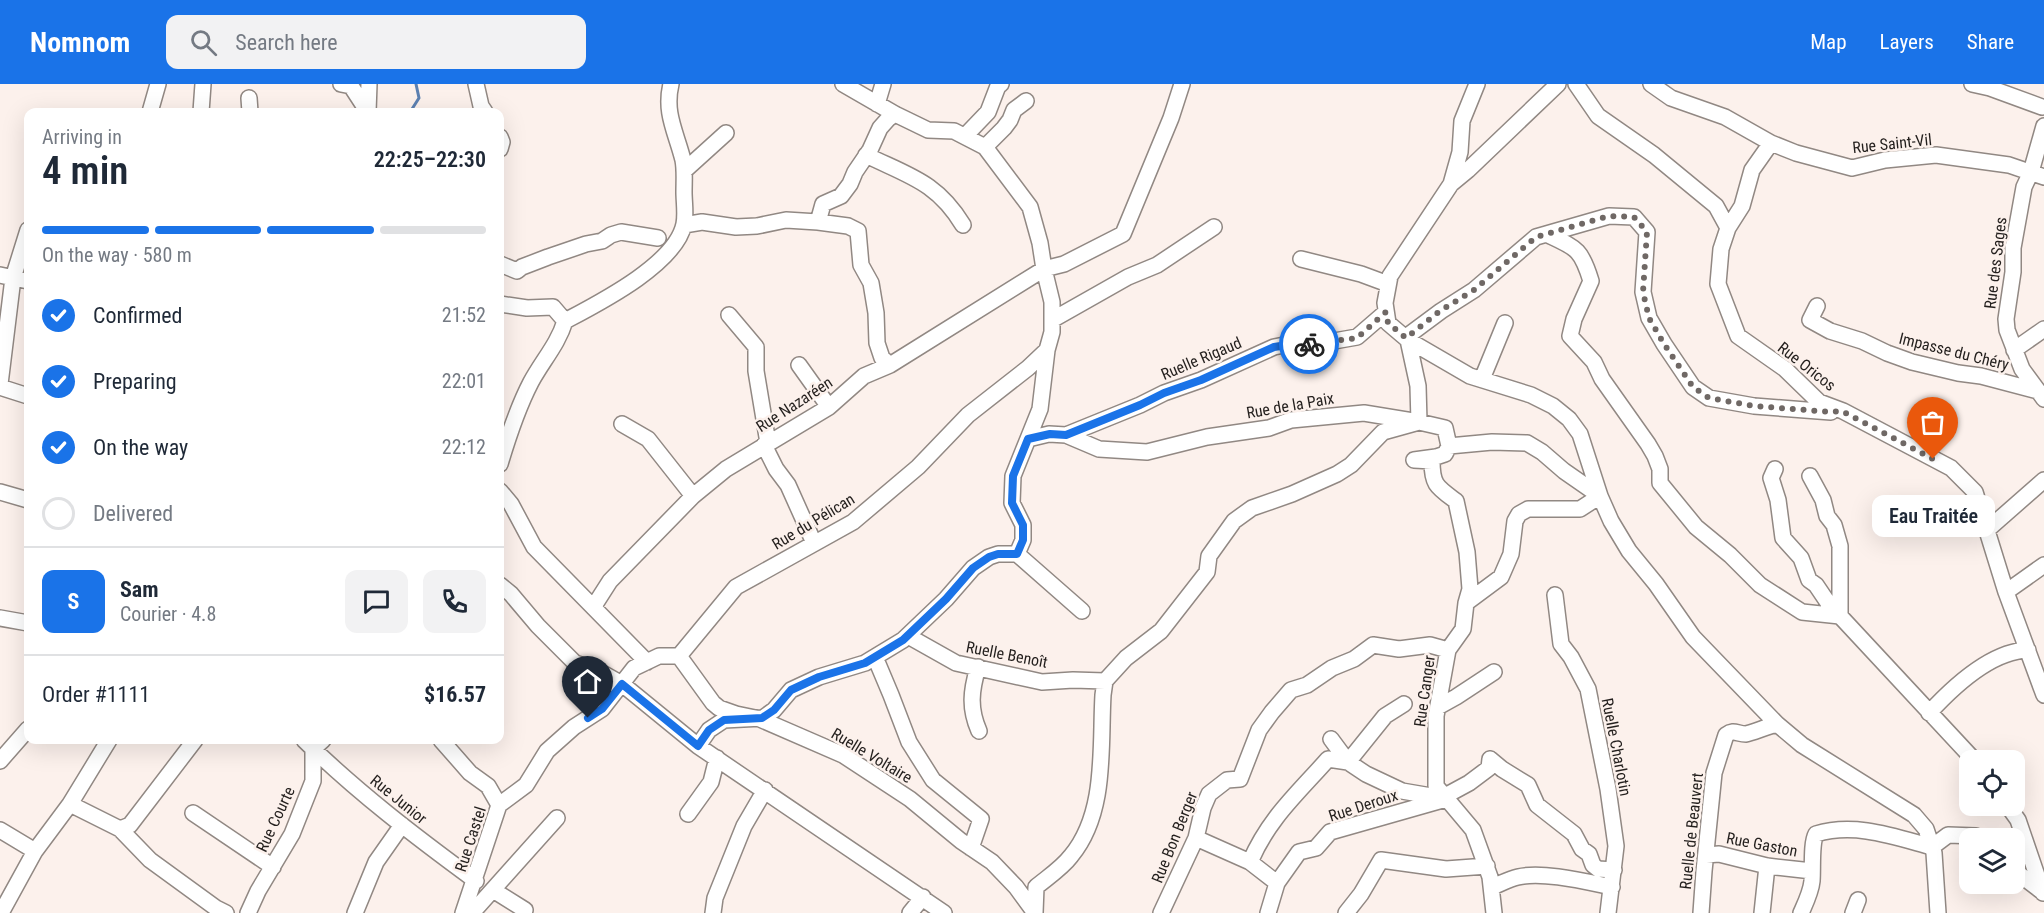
<!DOCTYPE html>
<html lang="en">
<head>
<meta charset="utf-8">
<style>
  body { margin:0; font-family:"Roboto Condensed",sans-serif; background:#f2f2f3; color:#1f2937; height:100vh; display:flex; flex-direction:column; font-size:22px; white-space:nowrap }
  * { box-sizing:border-box; margin:0 }
  p { font-size:20px; color:#747a83 }
  .icon { flex:none; width:33px; height:33px; fill:none; stroke:currentColor; stroke-width:2; stroke-linecap:round; stroke-linejoin:round }
  .map { position:relative; flex:1; overflow:hidden }
  .sheet { position:absolute; left:24px; top:24px; width:480px; height:636px; display:flex; flex-direction:column; background:#fff; border-radius:12px; box-shadow:0 6px 24px #0002 }
  .sheet>* { flex:none }
  .buttons { position:absolute; left:1959px; top:666px; display:grid; gap:12px }
  .buttons a { display:grid; place-items:center; width:66px; height:66px; border-radius:12px; background:#fff; box-shadow:0 6px 24px #0002; font-size:30px }
  .pin { position:absolute; display:grid; place-items:center; width:51px; height:51px; color:#fff; margin:-62px -26px; border-radius:50% 50% 50% 0; rotate:-45deg; box-shadow:0 0 6px #0007 }
  .pin .icon { rotate:45deg }
  .courier { position:absolute; display:grid; place-items:center; width:60px; height:60px; margin:-30px; border:4px solid #1a73e8; border-radius:50%; background:#fff; color:#222; box-shadow:0 2px 8px #0007 }
  .bubble { position:absolute; height:42px; border-radius:12px; background:#fff; box-shadow:0 6px 24px #0002; font-size:20px; font-weight:600; line-height:42px; text-align:center }
  .summary em { font-style:normal; font-weight:600 }
  .summary div { display:flex; flex-direction:column-reverse }
  .summary { display:flex; align-items:center; justify-content:space-between; height:102px; padding:0 18px }
  h1 { font-size:39px; font-weight:600; line-height:45px }
  .bar { display:grid; grid-template-columns:repeat(4,1fr); gap:9px 6px; align-content:center; height:72px; padding:0 18px }
  .bar i { height:8px; border-radius:4px; background:#e0e1e3 }
  .bar .selected { background:#1a73e8 }
  .bar p { grid-column:span 4 }
  .line { display:flex; align-items:center; gap:15px; padding:0 18px; border-top:2px solid #e0e1e3 }
  .line div { flex:1 }
  .round { display:grid; place-items:center; flex:none; width:63px; height:63px; border-radius:12px; background:#f2f2f3 }
  ol { padding:0 18px; list-style:none }
  li { display:flex; align-items:center; gap:18px; height:66px }
  li p { margin-inline-start:auto }
  li .icon { padding:6px; border-radius:50%; background:#1a73e8; color:#fff; stroke-width:4 }
  li:last-child { color:#747a83 }
  li i { width:33px; height:33px; border:3px solid #e0e1e3; border-radius:50% }
  header { display:flex; align-items:center; gap:36px; box-sizing:border-box; height:84px; padding:0 30px; background:#1a73e8; color:#fff }
  header strong { font-size:28px }
  nav { display:flex; gap:33px; margin-inline-start:auto; font-size:21px }
  .search { width:420px; height:54px; background:#f2f2f3; display:flex; align-items:center; gap:15px; box-sizing:border-box; padding:0 21px; border-radius:12px; color:#747a83; font-size:22px }
  .map>svg:first-child { display:block }
  .lines { fill:none; stroke-linecap:round; stroke-linejoin:round }
  .stream { stroke:#5c80b1; stroke-width:3 }
  .minor-casing { stroke:#918883; stroke-width:18 }
  .minor { stroke:#fff; stroke-width:15 }
  .done { stroke:#6f6865; stroke-width:6; stroke-dasharray:0 10.8 }
  .route { stroke:#1a73e8; stroke-width:8 }
  .labels { text-anchor:middle; stroke-width:5; stroke-linejoin:round; paint-order:stroke }
  .street-label { font-size:16px; fill:#231f1d; stroke:#fcf1ec }
</style>
</head>
<body>
<header>
<strong>Nomnom</strong>
<div class="search"><svg class="icon" aria-label="search" viewBox="0 0 24 24"><circle cx="10" cy="10" r="6"/><path d="M15 15l6 6"/></svg>Search here</div>
<nav><a>Map</a><a>Layers</a><a>Share</a></nav>
</header>
<div class="map">
<svg width="2044" height="829" viewBox="0 0 2044 829">
  <rect width="100%" height="100%" fill="#fcf1ec"/>
  <g class="lines">
    <path class="stream" d="M412,28V25L419,14L416,0"/>
    <defs>
      <path id="minor" d="M341,0L351,2L364,22L366,28
        M476,0L481,22L485,28
        M843,0L895,30L928,46L954,47L985,63L1030,123L1040,159L1044,185L1052,218V248L1047,266L1040,325L1013,392L1012,419L1023,441V456L1017,470L1082,527
        M1558,0L1468,86L1451,100L1390,192L1385,219L1388,239L1408,256L1470,292L1531,311L1553,322L1569,335L1580,350L1600,412L1611,437L1629,467L1656,500L1693,553L1777,640L1802,661L1914,731L1926,745L1934,769L1938,829
        M1576,0L1598,32L1654,71L1716,122L1728,144
        M1651,0L1671,14L1725,33L1771,59L1796,69L1852,84L1885,76L1936,71L2009,81L2044,93
        M1972,0L1990,4L2042,23
        M249,14L250,28
        M877,20L883,0
        M150,28L158,0
        M201,28L203,0
        M368,28L369,0
        M2044,42L2031,88L2024,103L2013,164V188L2006,235L2007,246L2022,285L2044,315
        M965,52L988,28L998,2L1001,0
        M500,53L502,58L500,65
        M1771,59L1752,86L1742,122L1728,144L1721,165L1718,200L1738,252L1785,285L1819,318L1843,327L1951,384L1975,408L2006,508L2044,611
        M985,63L1004,44L1010,36L1014,26L1026,17
        M866,71C909,92 937,98 963,141
        M684,87L726,49
        M1451,100L1460,68L1462,37L1477,0
        M818,138L848,142L858,147L861,181L871,199L876,229L877,259L882,274L890,281
        M684,141L702,138L736,143L757,142L786,136L818,138L823,120L841,112L850,100L855,88L870,66L880,44L888,35L895,30
        M1546,150C1576,164 1581,164 1591,197L1574,235L1570,252L1594,278L1602,295L1648,360L1655,372L1660,385V399L1696,443L1730,471L1760,501L1802,528L1840,532L1974,676
        M1301,175L1361,190L1388,200
        M500,180L517,187L522,183L548,173L586,160L602,157L611,151L621,148L658,154
        M0,191L28,197
        M500,220L527,224L553,223L565,237
        M1817,222L1810,236L1830,247L1862,257L1887,269L1912,278L1958,289L1981,292L2038,307
        M729,231L756,263V287L768,359
        M1052,236L1128,193L1157,181L1214,143
        M1406,253L1441,227L1474,206L1536,153L1609,132L1634,133L1647,148L1643,208L1649,234L1664,260L1693,303L1709,314L1754,322L1831,328
        M2014,266L2044,245
        M799,281L829,323
        M1482,295L1505,239
        M0,300L13,194L28,146
        M0,303L28,312
        M622,340L648,355L693,412
        M1066,351L1099,365L1147,368L1207,353L1269,344L1291,336L1364,329L1419,338L1445,344L1449,362L1492,358L1527,359L1542,368L1564,387L1600,412L1580,425H1528L1519,430L1515,437L1511,470L1501,493L1466,519
        M1028,355L1049,350L1066,351L1140,321L1164,309L1201,296L1274,263L1294,259L1317,260L1357,253L1386,228
        M764,361L776,385L788,401L814,459
        M1449,362L1445,370L1436,373L1414,376L1432,377C1432,401 1437,403 1456,417L1467,468L1470,505L1466,519L1463,545L1448,566L1436,632V702L1473,746L1490,793L1494,829
        M500,380C508,353 518,323 531,298C543,276 558,260 565,237C599,219 676,180 684,140C686,130 684,118 684,108C684,97 685,86 683,76C676,48 664,29 671,0
        M1775,385L1771,394L1778,416L1783,454L1801,474L1809,496L1816,501L1837,532
        M1810,392L1823,416L1827,432L1834,441L1840,462V532
        M500,407L511,420L534,463L647,578
        M0,408L28,416
        M1987,446L2044,396
        M500,501L511,510L538,542L575,579L597,586L622,600L698,662L944,829
        M2006,508L2044,481
        M1555,511L1561,560L1571,573L1588,605L1608,705L1616,762L1608,829
        M594,522L610,497L693,412L726,385L829,323L864,292L890,281L1044,185L1064,180L1123,150L1171,34L1182,0
        M0,534L28,539
        M908,552L956,579L1042,598L1073,596L1105,597
        M679,572L713,619L719,624L736,630L760,635L843,671L910,715L961,757L992,778L1016,803L1035,829
        M875,573L891,611L909,658L933,696L981,735L971,764
        M978,583C971,607 969,624 979,647
        M1438,623L1456,613L1494,588
        M1929,629C1952,604 1991,567 2028,566
        M1331,655L1348,678L1366,690L1402,707L1437,713
        M304,656C357,708 416,753 476,797
        M441,656L470,689L488,702L499,721
        M698,662L709,646L724,636L763,634L774,626L791,606L819,593L865,579L903,556L946,515L973,484L989,473L998,470H1017
        M1490,675L1502,685L1528,701L1537,721L1574,750L1582,765L1589,770L1593,781L1598,785L1614,786
        M0,677L28,645
        M1446,715L1445,712L1469,699L1489,684L1490,675
        M70,720L109,656
        M2008,722L2018,736L2043,809
        M193,729L273,783
        M688,730L711,698L717,674
        M120,745L150,776L216,824L226,829
        M0,746L35,767
        M1196,754L1250,778L1277,799
        M1706,771L1719,770L1767,782L1812,787
        M1250,778C1269,734 1297,710 1328,675L1348,678L1385,632L1404,620
        M2014,786L2044,809
        M1492,803C1500,800 1509,795 1518,793C1543,787 1587,798 1612,803
        M493,806L525,826
        M1,829L35,767L70,720L120,745L130,741L195,656
        M248,829L258,807L292,750L313,697V665L323,656
        M355,829L376,778L402,741
        M463,829L499,721L526,701L547,667L574,643L602,625L634,584L659,572H679L736,503L853,438L918,383L968,331L1028,284L1047,266
        M472,829L557,734
        M713,829L715,814L744,742L765,706
        M910,829L923,813
        M1035,829L1036,803C1048,793 1062,784 1071,772C1107,729 1100,663 1103,611L1105,597L1126,574L1161,547L1207,488L1209,472L1234,437L1252,424L1292,410L1337,390L1351,381L1383,348L1419,338L1418,302L1408,256
        M1161,829L1196,754L1203,724L1209,710L1227,696L1240,695L1259,646L1272,628L1291,606L1307,601L1332,584L1354,575L1373,561L1399,565L1430,561L1448,566
        M1268,829L1277,799L1299,768L1316,764L1330,748L1446,715
        M1346,829L1361,810L1381,776L1446,785L1487,782
        M1701,829L1704,787L1714,689L1726,651C1734,645 1737,650 1746,650C1751,649 1769,642 1777,640
        M1762,829L1767,782
        M1801,829C1805,820 1811,808 1812,797C1813,784 1811,759 1816,750C1855,738 1895,753 1932,763L1948,751L1976,752L1979,754
        M1853,829L1858,816"/>
    </defs>
    <use href="#minor" class="minor-casing"/>
    <use href="#minor" class="minor"/>
  </g>
  <g class="lines">
    <path class="done" d="M1309,260L1357,254L1386,228L1388,239L1406,254L1440,227L1474,206L1536,153L1609,132L1634,133L1647,148L1643,208L1649,234L1664,260L1693,303L1709,314L1754,322L1832,328L1842,327L1933,375"/>
    <path class="route" d="M588,634L602,625L622,600L698,662L709,646L724,636L762,634L774,626L791,606L819,593L865,579L903,556L946,515L973,484L989,473L998,470H1017L1023,456V441L1012,419L1013,392L1028,355L1050,350L1066,351L1140,321L1164,309L1201,296L1274,263L1294,260H1309"/>
  </g>
  <g class="labels">
    <g class="street-label">
      <text transform="translate(1892 59) rotate(-6)" y="6">Rue Saint-Vil</text>
      <text transform="translate(1995 179) rotate(-83)" y="6">Rue des Sages</text>
      <text transform="translate(1954 267) rotate(14)" y="6">Impasse du Chéry</text>
      <text transform="translate(1201 274) rotate(-23)" y="6">Ruelle Rigaud</text>
      <text transform="translate(1807 282) rotate(38)" y="6">Rue Oricos</text>
      <text transform="translate(794 320) rotate(-33)" y="6">Rue Nazaréen</text>
      <text transform="translate(1290 321) rotate(-10)" y="6">Rue de la Paix</text>
      <text transform="translate(813 437) rotate(-31)" y="6">Rue du Pélican</text>
      <text transform="translate(1007 570) rotate(11)" y="6">Ruelle Benoît</text>
      <text transform="translate(1424 607) rotate(-82)" y="6">Rue Canger</text>
      <text transform="translate(1617 663) rotate(79)" y="6">Ruelle Charlotin</text>
      <text transform="translate(872 671) rotate(31)" y="6">Ruelle Voltaire</text>
      <text transform="translate(399 715) rotate(39)" y="6">Rue Junior</text>
      <text transform="translate(1363 721) rotate(-18)" y="6">Rue Deroux</text>
      <text transform="translate(275 735) rotate(-65)" y="6">Rue Courte</text>
      <text transform="translate(1691 747) rotate(-84)" y="6">Ruelle de Beauvert</text>
      <text transform="translate(1174 753) rotate(-68)" y="6">Rue Bon Berger</text>
      <text transform="translate(470 755) rotate(-72)" y="6">Rue Castel</text>
      <text transform="translate(1762 760) rotate(11)" y="6">Rue Gaston</text>
    </g>
  </g>
</svg>
<div class="buttons">
<a><svg class="icon" aria-label="locate" viewBox="0 0 24 24"><circle cx="12" cy="12" r="6"/><path d="M12 2v4M12 18v4M2 12h4M18 12h4"/></svg></a>
<a><svg class="icon" aria-label="layers" viewBox="0 0 24 24"><path d="M12 4l9 5-9 5-9-5zM3 14l9 5 9-5"/></svg></a>
</div>
<div class="pin" style="left:1933px;top:375px;background:#ea580c"><svg class="icon" aria-label="bag" viewBox="0 0 24 24"><path d="M5 8h14l-1 12H6zM9 8a3 3 0 0 1 6 0"/></svg></div>
<div class="pin" style="left:588px;top:634px;background:#1f2937"><svg class="icon" aria-label="home" viewBox="0 0 24 24"><path d="M3 11l9-7 9 7M6 9v11h12V9"/></svg></div>
<div class="courier" style="left:1309px;top:260px"><svg class="icon" aria-label="bike" viewBox="0 0 24 24"><circle cx="6" cy="16" r="4"/><circle cx="18" cy="16" r="4"/><path d="M6 16l4-8h5l3 8M10 8l3 8H6M13 5h3"/></svg></div>
<div class="bubble" style="left:1872px;top:411px;width:123px">Eau Traitée</div>
<section class="sheet">
<div class="summary"><div><h1>4 min</h1><p>Arriving in</p></div><em>22:25–22:30</em></div>
<div class="bar"><i class="selected"></i><i class="selected"></i><i class="selected"></i><i></i><p>On the way · 580 m</p></div>
<ol>
<li><svg class="icon" aria-label="check" viewBox="0 0 24 24"><path d="M5 12l5 5 9-10"/></svg>Confirmed<p>21:52</p></li>
<li><svg class="icon" aria-label="check" viewBox="0 0 24 24"><path d="M5 12l5 5 9-10"/></svg>Preparing<p>22:01</p></li>
<li><svg class="icon" aria-label="check" viewBox="0 0 24 24"><path d="M5 12l5 5 9-10"/></svg>On the way<p>22:12</p></li>
<li><i></i>Delivered</li>
</ol>
<div class="line" style="height:108px"><b class="round" style="background:#1a73e8;color:#fff">S</b><div><b>Sam</b><p>Courier · 4.8</p></div><a class="round"><svg class="icon" aria-label="chat" viewBox="0 0 24 24"><path d="M4 5h16v11H9l-5 4z"/></svg></a><a class="round"><svg class="icon" aria-label="phone" viewBox="0 0 24 24"><path d="M5 4h4l2 5-3 2q2 4 5 5l2-3 5 2v4C11 20 4 13 5 4z"/></svg></a></div>
<div class="line" style="height:78px"><div>Order #1111</div><b>$16.57</b></div>
</section>
</div>
</body>
</html>
